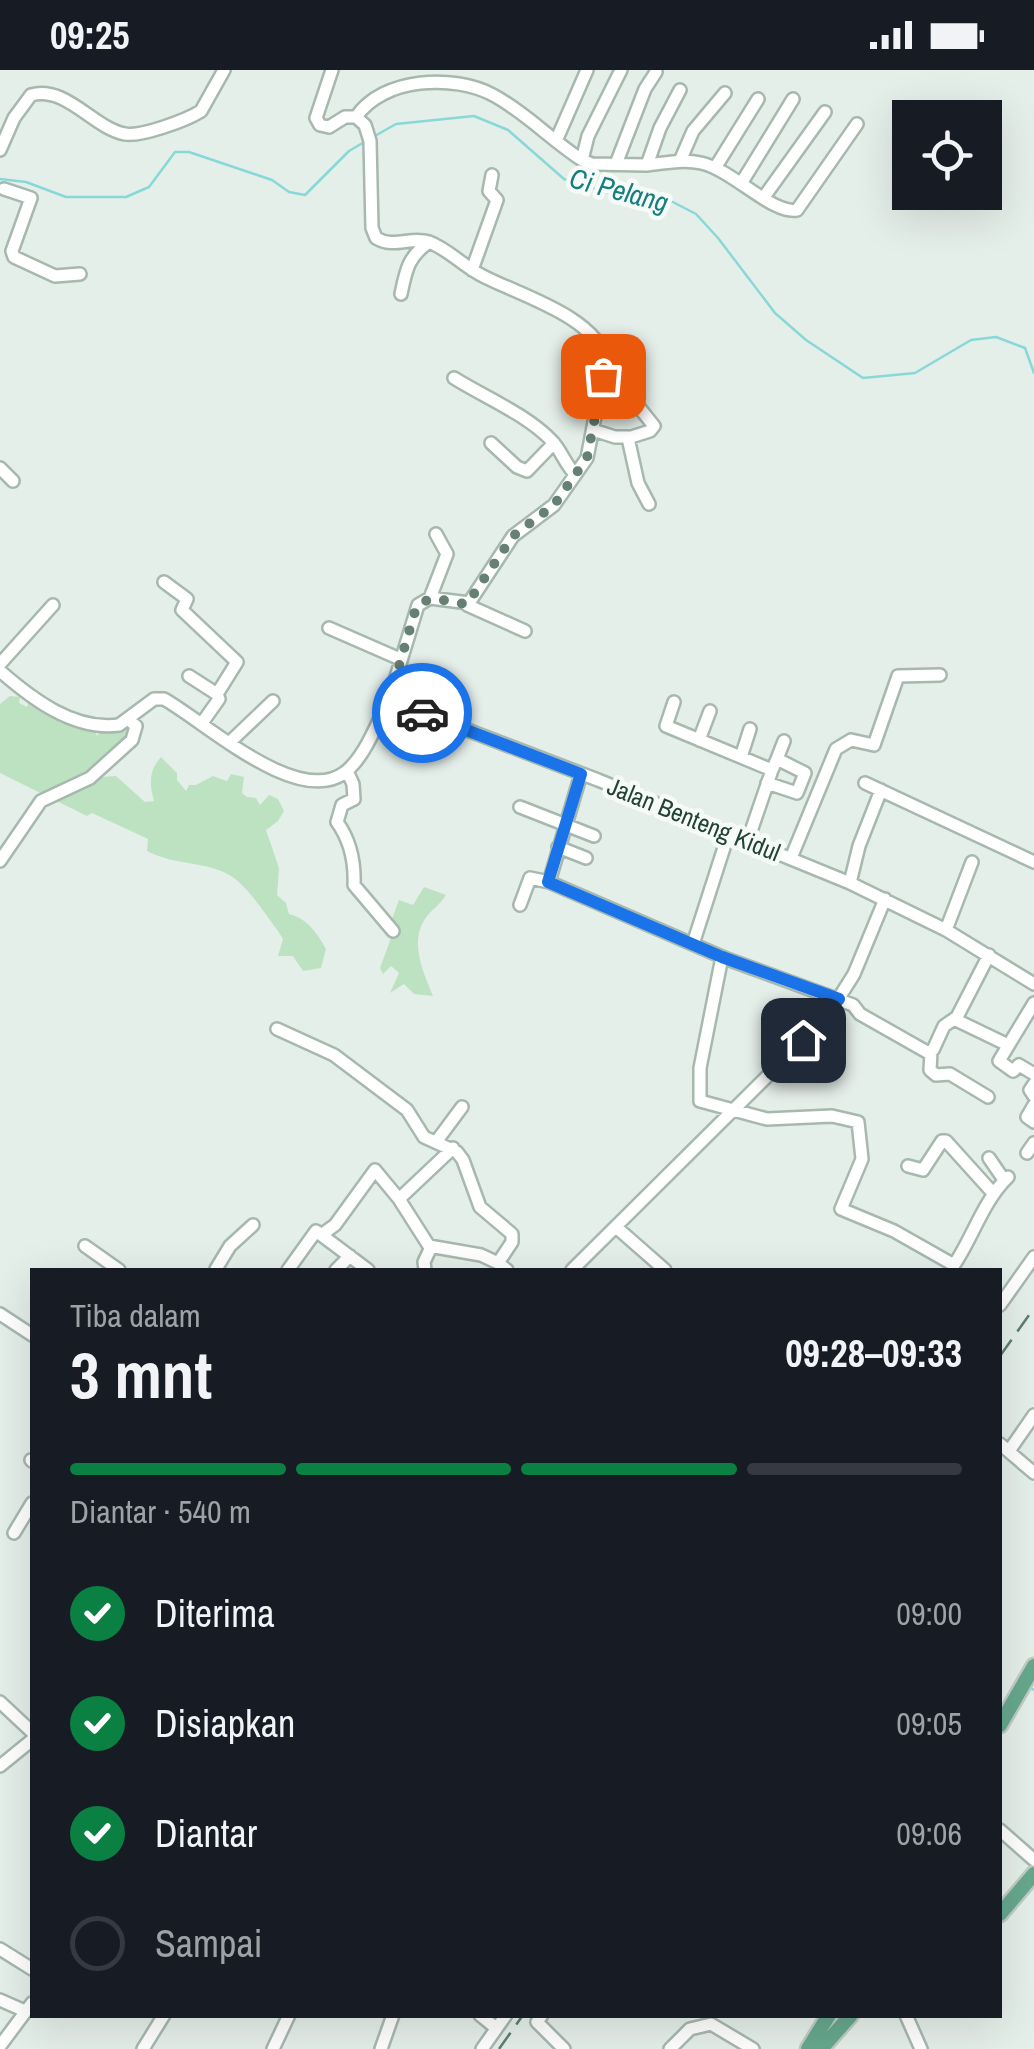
<!DOCTYPE html>
<html lang="id">
<head>
<meta charset="utf-8">
<style>
  body { margin:0; font-family:"Archivo Narrow",sans-serif; background:#242831; color:#f1f3f6; height:100vh; display:flex; flex-direction:column; font-size:38px; white-space:nowrap }
  * { box-sizing:border-box; margin:0 }
  p { font-size:32px; color:#9ea1a6 }
  .icon { flex:none; width:55px; height:55px; fill:none; stroke:currentColor; stroke-width:2; stroke-linecap:round; stroke-linejoin:round }
  .map { position:relative; flex:1; overflow:hidden }
  .drawer { position:absolute; left:30px; top:1198px; width:972px; height:750px; display:flex; flex-direction:column; background:#171b24; border-radius:0px; box-shadow:0 10px 40px #0002 }
  .drawer>* { flex:none }
  .fabs { position:absolute; left:892px; top:30px; display:grid; gap:20px }
  .fabs a { display:grid; place-items:center; width:110px; height:110px; border-radius:0px; background:#171b24; box-shadow:0 10px 40px #0002; font-size:50px }
  .pin { position:absolute; display:grid; place-items:center; width:85px; height:85px; color:#fff; margin:-42px; border-radius:20px; box-shadow:0 5px 15px #0006 }
  .courier { position:absolute; display:grid; place-items:center; width:100px; height:100px; margin:-50px; border:8px solid #1a73e8; border-radius:50%; background:#fff; color:#222; box-shadow:0 2px 12px #0007 }
  .overview em { font-style:normal; font-weight:700 }
  .overview div { display:flex; flex-direction:column-reverse }
  .overview { display:flex; align-items:center; justify-content:space-between; height:170px; padding:0 40px }
  h1 { font-size:65px; font-weight:700; line-height:75px }
  .bar { display:grid; grid-template-columns:repeat(4,1fr); gap:15px 10px; align-content:center; height:120px; padding:0 40px }
  .bar i { height:12px; border-radius:8px; background:#363941 }
  .bar .active { background:#0b8043 }
  .bar p { grid-column:span 4 }
  ol { padding:0 40px; list-style:none }
  li { display:flex; align-items:center; gap:30px; height:110px }
  li p { margin-inline-start:auto }
  li .icon { padding:10px; border-radius:50%; background:#0b8043; color:#fff; stroke-width:4 }
  li:last-child { color:#9ea1a6 }
  li i { width:55px; height:55px; border:5px solid #363941; border-radius:50% }
  .status { display:flex; justify-content:space-between; align-items:center; height:70px; padding:0 50px; background:#171b24; direction:ltr }
  .status svg { height:28px; fill:currentColor }
  .map>svg:first-child { display:block }
  .green { fill:#bde2c1 }
  .lines { fill:none; stroke-linecap:round; stroke-linejoin:round }
  .stream { stroke:#89d8d8; stroke-width:2.5 }
  .minor-casing { stroke:#a7b8af; stroke-width:16 }
  .major-casing { stroke:#c1cbc6; stroke-width:19 }
  .minor { stroke:#fff; stroke-width:11 }
  .major { stroke:#66a88d; stroke-width:14 }
  .rail { stroke:#5d7f70; stroke-width:2.5; stroke-dasharray:20 10; stroke-linecap:butt }
  .done { stroke:#668074; stroke-width:10; stroke-dasharray:0 18 }
  .route { stroke:#1a73e8; stroke-width:12 }
  .labels { text-anchor:middle; stroke-width:9; stroke-linejoin:round; paint-order:stroke }
  .street-label { font-size:25px; fill:#224435; stroke:#f7fbf8 }
  .water-label { font-size:28px; font-style:italic; fill:#167e80; stroke:#f7fbf8 }
</style>
</head>
<body>
<div class="status"><b>09:25</b><svg viewBox="0 0 49 12"><path d="M0 12V9h3v3zM5 12V6h3v6zM10 12V3h3v9zM15 12V0h3v12zM26 1h20v11H26zM47 4h2v5h-2z"/></svg></div>
<div class="map">
<svg width="1034" height="1979" viewBox="0 0 1034 1979">
  <rect width="100%" height="100%" fill="#e5efe9"/>
  <path class="green" d="M40,624L61,640L58,650L61,653L74,645L81,659L94,658L97,666L103,658L125,659L135,664L100,707L116,706L145,732L154,731C149,713 149,700 161,687L177,703V710L186,721L189,715H196L213,706L227,711L231,704L244,707L242,723L247,727L256,728L260,735L269,725L278,729L284,741L278,751L266,760L279,798L277,825L286,833L289,844C307,848 317,863 326,879L321,898L303,901L293,886H278L283,869L278,861C264,843 250,819 231,806C208,791 175,796 147,781L148,769L92,743L87,746L0,703V634L10,626L20,627L19,633L27,637L30,629Z
    M424,817L446,825C440,835 431,840 425,849C409,873 424,904 433,926L414,924L404,914L390,923L399,903L391,896L383,904L380,898L395,857L390,854L399,830L413,835Z"/>
  <g class="lines">
    <path class="stream" d="M373,67L396,54L474,46L508,60L564,109L624,128L638,125L669,130L696,144L718,168L775,243L806,270L863,308L915,303L971,270L996,267L1025,278L1034,303
      M0,109L26,112L66,127H126L149,117L175,82H189L272,110L289,122L305,125L349,81L366,71
      M1032,1619L1034,1620"/>
    <defs>
      <path id="minor" d="M332,0L316,48L320,55L329,57L345,47H356L365,55L370,71L372,158L376,168C394,179 410,166 429,172C448,179 463,196 481,205C516,224 596,246 606,290L587,388L554,435L513,466L469,533L430,528L418,535L389,630
        M356,47C383,7 454,4 493,25C525,42 551,70 582,90L592,94L647,95L660,58L680,20
        M556,71L587,0
        M0,80L14,48L31,25C66,15 93,58 125,64C141,67 187,50 201,41L224,0
        M582,90L588,66L621,0
        M680,91L693,61L725,23
        M616,94L645,19L656,2
        M647,95C665,93 683,89 701,93C733,100 773,145 797,140L857,54
        M715,98L758,29
        M742,112L793,29
        M4,119L31,128L12,181L14,187L55,206L80,204
        M764,127L825,42
        M472,200L497,130L489,121L492,105
        M401,224C406,200 408,187 429,172
        M606,296L654,356L650,361L628,368L638,413L649,434
        M454,308C486,328 526,344 552,371C561,380 565,394 575,404
        M593,360L615,367H628
        M491,373L517,397L527,401L554,373
        M0,398L13,411
        M164,512L187,529L182,540L237,592L217,624L219,629L202,653
        M430,528L447,484L436,464
        M467,535L525,561
        M329,558L400,589
        M0,594L53,535
        M0,601C32,629 74,661 119,655L154,629H164C205,652 297,737 344,703C365,688 377,652 389,630L598,710L850,813L946,860L1034,914
        M189,606L217,624
        M674,632L666,656L772,700L748,770
        M699,670L710,641
        M231,671L273,631
        M741,687L750,659
        M777,689L784,671
        M347,701L353,714L354,729L342,735L337,752C350,770 355,792 354,815L393,861
        M581,704L549,812L727,889L853,935L860,944L927,982L933,980L944,956L957,947L989,885
        M767,713L797,723L805,703L777,689L772,700
        M865,713L1034,792
        M520,737L594,766
        M558,777L586,788
        M791,788L836,679L851,670L874,675L898,606L940,605
        M0,791L41,731L90,708L132,670L136,656L129,650
        M850,813L859,776L881,720
        M520,835L530,808L549,812
        M946,860L972,792
        M693,874L729,762
        M722,887L700,998V1031L767,1049L832,1046L858,1052L862,1089L841,1139L894,1161L954,1195C973,1167 983,1131 1008,1107
        M1034,933L999,991L1013,1001L1019,995L1034,1004
        M954,949L1008,975
        M277,959L334,985L407,1040L424,1067L457,1082L463,1090L480,1137L512,1164V1172L498,1193L507,1200
        M931,982L930,1000L936,1005L950,1004L988,1027
        M1034,1014L1030,1020L1034,1026
        M1034,1035L1027,1047L1034,1052
        M436,1072L462,1037
        M1027,1083L1034,1073
        M989,1088L1004,1110
        M908,1096L923,1100L942,1071H946L992,1122
        M399,1129L453,1078
        M616,1157L665,1200
        M321,1165L335,1155L375,1100L399,1129L429,1176L481,1185L498,1193
        M85,1176L119,1200
        M216,1199L230,1176L253,1155
        M288,1200L316,1161L368,1200
        M336,1200L350,1186
        M425,1200L424,1192L431,1177
        M572,1200L827,947L854,904L885,829
        M1000,1235L1034,1187
        M0,1244L32,1265
        M1000,1374L1034,1403
        M1009,1381L1034,1345
        M31,1390L32,1391
        M14,1463L32,1433
        M0,1632L32,1662
        M0,1696L32,1670
        M1000,1760L1034,1790
        M0,1879L32,1899
        M0,1930L25,1941
        M480,1945L496,1958
        M542,1945L537,1952L564,1979
        M906,1945L921,1979
        M0,1976L32,1933
        M143,1979L164,1945
        M273,1979L289,1945
        M381,1979L393,1945
        M482,1979L506,1945
        M670,1979L690,1959L711,1954L753,1979"/>
      <path id="major" d="M1000,1655L1034,1596
        M1000,1844L1034,1804
        M808,1979L829,1945
        M821,1979L851,1945"/>
    </defs>
    <use href="#minor" class="minor-casing"/>
    <use href="#major" class="major-casing"/>
    <use href="#minor" class="minor"/>
    <use href="#major" class="major"/>
    <path class="rail" d="M1000,1286L1034,1238
      M499,1979L523,1945"/>
  </g>
  <g class="lines">
    <path class="done" d="M422,643L389,630L416,538C429,522 449,533 467,534L513,466L554,435L587,388L603,306"/>
    <path class="route" d="M422,643L581,704L548,812L722,887L839,929L803,970"/>
  </g>
  <g class="labels">
    <g class="street-label">
      <text transform="translate(694 749) rotate(22)" y="9">Jalan Benteng Kidul</text>
    </g>
    <g class="water-label">
      <text transform="translate(619 120) rotate(15)" y="10">Ci Pelang</text>
    </g>
  </g>
</svg>
<div class="fabs">
<a><svg class="icon" aria-label="locate" viewBox="0 0 24 24"><circle cx="12" cy="12" r="6"/><path d="M12 2v4M12 18v4M2 12h4M18 12h4"/></svg></a>
</div>
<div class="pin" style="left:603px;top:306px;background:#ea580c"><svg class="icon" aria-label="bag" viewBox="0 0 24 24"><path d="M5 8h14l-1 12H6zM9 8a3 3 0 0 1 6 0"/></svg></div>
<div class="pin" style="left:803px;top:970px;background:#1f2937"><svg class="icon" aria-label="home" viewBox="0 0 24 24"><path d="M3 11l9-7 9 7M6 9v11h12V9"/></svg></div>
<div class="courier" style="left:422px;top:643px"><svg class="icon" aria-label="car" viewBox="0 0 24 24"><path d="M5 17H2v-5l4-1 3-4h7l3 4 3 1v5h-3M9 17h6M6 11h13"/><circle cx="7" cy="17" r="2"/><circle cx="17" cy="17" r="2"/></svg></div>
<section class="drawer">
<div class="overview"><div><h1>3 mnt</h1><p>Tiba dalam</p></div><em>09:28–09:33</em></div>
<div class="bar"><i class="active"></i><i class="active"></i><i class="active"></i><i></i><p>Diantar · 540 m</p></div>
<ol>
<li><svg class="icon" aria-label="check" viewBox="0 0 24 24"><path d="M5 12l5 5 9-10"/></svg>Diterima<p>09:00</p></li>
<li><svg class="icon" aria-label="check" viewBox="0 0 24 24"><path d="M5 12l5 5 9-10"/></svg>Disiapkan<p>09:05</p></li>
<li><svg class="icon" aria-label="check" viewBox="0 0 24 24"><path d="M5 12l5 5 9-10"/></svg>Diantar<p>09:06</p></li>
<li><i></i>Sampai</li>
</ol>
</section>
</div>
</body>
</html>
